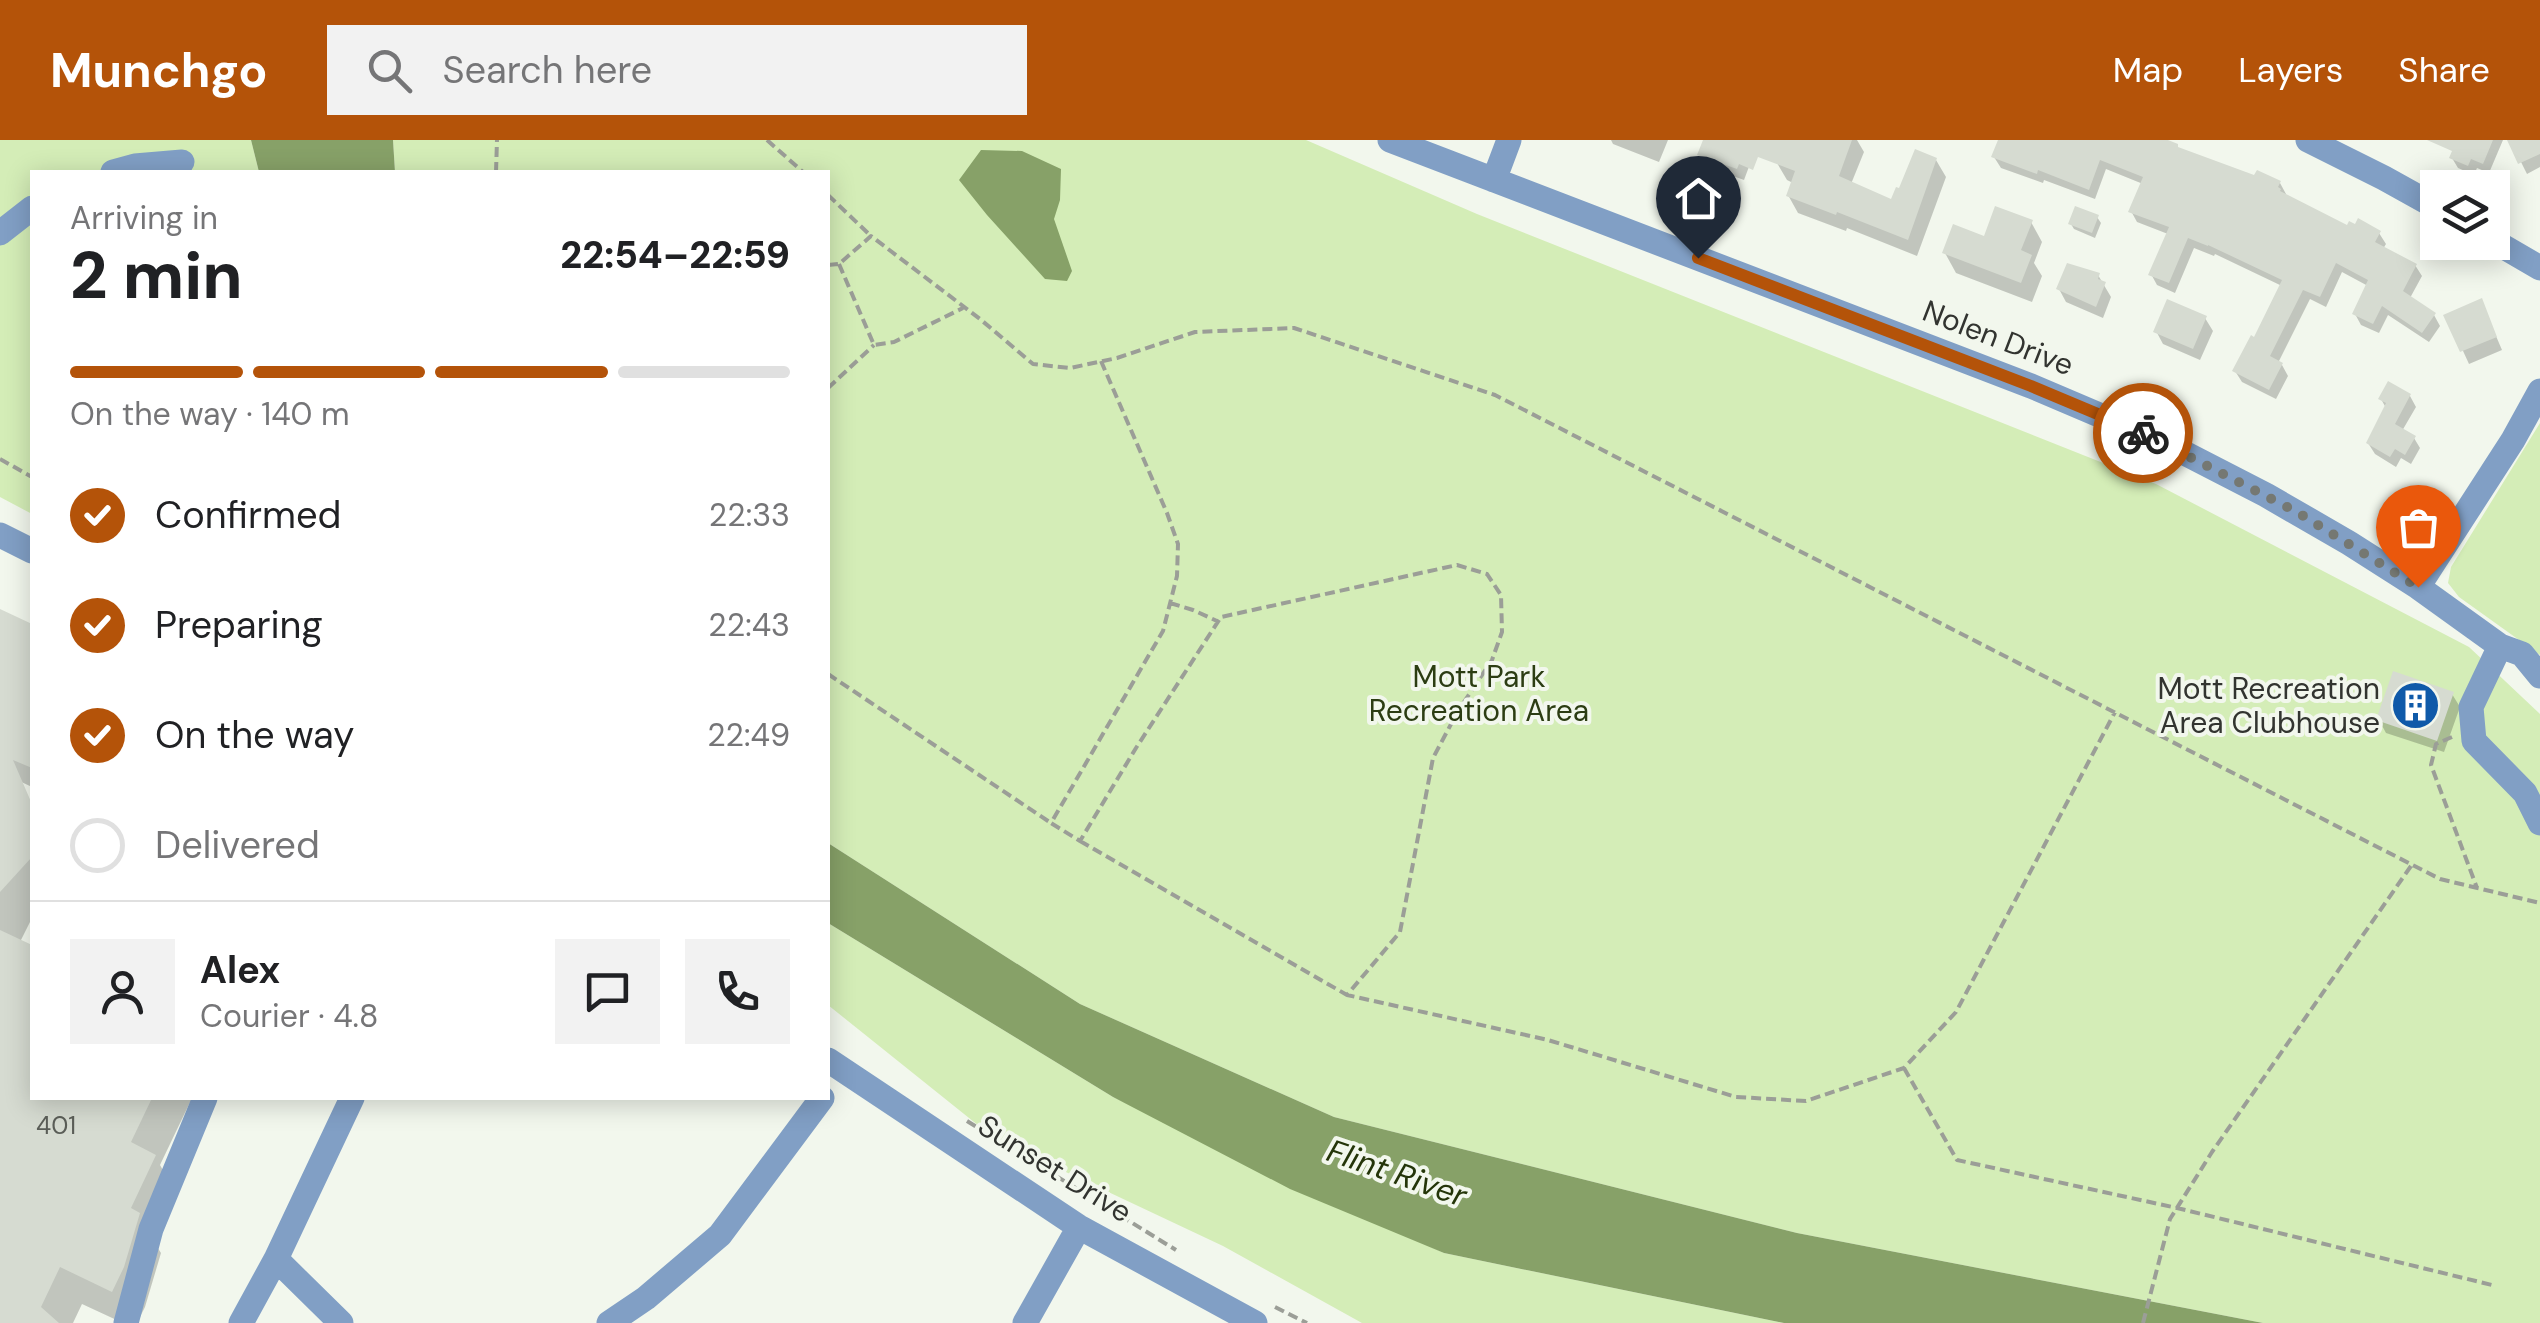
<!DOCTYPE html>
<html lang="en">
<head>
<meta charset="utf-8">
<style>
  body { margin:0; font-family:"DM Sans",sans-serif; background:#f2f2f2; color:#202124; height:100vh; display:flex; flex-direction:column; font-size:38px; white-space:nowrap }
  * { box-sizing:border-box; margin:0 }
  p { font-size:32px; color:#757577 }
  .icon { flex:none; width:55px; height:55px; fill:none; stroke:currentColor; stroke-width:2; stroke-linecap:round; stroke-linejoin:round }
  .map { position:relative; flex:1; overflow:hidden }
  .side { position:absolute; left:30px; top:30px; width:800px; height:930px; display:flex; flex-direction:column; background:#fff; border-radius:0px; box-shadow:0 5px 25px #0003 }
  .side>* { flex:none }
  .tools { position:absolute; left:2420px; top:30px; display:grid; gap:20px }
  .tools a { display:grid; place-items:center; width:90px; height:90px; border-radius:0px; background:#fff; box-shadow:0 5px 25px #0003; font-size:50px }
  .pin { position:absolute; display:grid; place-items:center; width:85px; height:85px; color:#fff; margin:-102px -42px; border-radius:50% 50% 50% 0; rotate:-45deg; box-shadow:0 0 10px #0007 }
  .pin .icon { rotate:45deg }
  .courier { position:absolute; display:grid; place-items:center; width:100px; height:100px; margin:-50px; border:8px solid #b45309; border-radius:50%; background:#fff; color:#222; box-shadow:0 2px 12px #0007 }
  .head em { font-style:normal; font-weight:800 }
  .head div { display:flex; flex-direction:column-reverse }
  .head { display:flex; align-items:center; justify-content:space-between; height:170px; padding:0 40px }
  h1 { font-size:65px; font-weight:800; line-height:75px }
  .bar { display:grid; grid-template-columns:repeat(4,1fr); gap:15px 10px; align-content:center; height:120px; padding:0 40px }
  .bar i { height:12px; border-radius:8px; background:#e0e0e0 }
  .bar .on { background:#b45309 }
  .bar p { grid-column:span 4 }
  .line { display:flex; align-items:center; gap:25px; padding:0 40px; border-top:2px solid #e0e0e0 }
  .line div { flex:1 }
  .round { display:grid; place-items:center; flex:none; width:105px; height:105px; border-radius:0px; background:#f2f2f2 }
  ol { padding:0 40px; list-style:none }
  li { display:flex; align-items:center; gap:30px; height:110px }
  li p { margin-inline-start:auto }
  li .icon { padding:10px; border-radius:50%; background:#b45309; color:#fff; stroke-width:4 }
  li:last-child { color:#757577 }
  li i { width:55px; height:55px; border:5px solid #e0e0e0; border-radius:50% }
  header { display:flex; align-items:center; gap:60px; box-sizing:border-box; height:140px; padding:0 50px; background:#b45309; color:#fff }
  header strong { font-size:48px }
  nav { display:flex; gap:55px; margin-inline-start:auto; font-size:35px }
  .search { width:700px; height:90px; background:#f2f2f2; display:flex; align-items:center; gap:25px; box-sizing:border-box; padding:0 35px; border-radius:0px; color:#757577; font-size:38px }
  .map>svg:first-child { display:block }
  .green { fill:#d4edb7 }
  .water { fill:#87a168 }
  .shadow { fill:#0003 }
  .building { fill:#d6dbd1 }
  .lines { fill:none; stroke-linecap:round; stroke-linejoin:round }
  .path { stroke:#9b9e97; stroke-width:4; stroke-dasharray:10 5; stroke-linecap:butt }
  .minor { stroke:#819fc5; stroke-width:25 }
  .done { stroke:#757872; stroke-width:10; stroke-dasharray:0 18 }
  .route { stroke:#b45309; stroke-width:12 }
  .labels { text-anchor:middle; stroke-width:8; stroke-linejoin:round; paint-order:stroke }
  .number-label { font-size:25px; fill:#5b5e58 }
  .street-label { font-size:30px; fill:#323430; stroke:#f2f7ed }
  .park-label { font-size:30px; fill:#2c3d13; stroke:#f2f7ed }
  .poi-label { font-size:30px; fill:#323430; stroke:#f2f7ed; text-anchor:end }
  .water-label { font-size:32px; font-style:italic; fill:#243509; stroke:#f2f7ed }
</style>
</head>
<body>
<header>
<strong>Munchgo</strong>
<div class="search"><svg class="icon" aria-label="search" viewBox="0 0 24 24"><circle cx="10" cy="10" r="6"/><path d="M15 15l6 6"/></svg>Search here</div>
<nav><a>Map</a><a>Layers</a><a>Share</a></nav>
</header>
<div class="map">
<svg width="2540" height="1183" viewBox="0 0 2540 1183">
  <rect width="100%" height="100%" fill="#f2f7ed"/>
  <path class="green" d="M0,0H251L259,32H32V374L0,357Z
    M393,0H1306L1477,74L2156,344L2469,507L2540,574V1183H2263L1797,1093L1334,977L1080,864L828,703V32H395Z
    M2540,283V515L2459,457L2448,443L2451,427Z
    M828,783L1113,957L1444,1113L1784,1183H1362L1223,1106L994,998L828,865Z"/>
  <path class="water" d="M251,0H393L395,32H259Z
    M981,10L1022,11L1061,29L1060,60L1054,79L1072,131L1067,141L1045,139L987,75L959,40Z
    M828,703L1080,864L1334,977L1797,1093L2263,1183H1784L1444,1113L1290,1049L1113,957L828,783Z"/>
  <path class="shadow" d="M1611,0H1668L1659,22L1613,4Z
    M1705,0H1712L1750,24L1744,40L1708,27L1700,14Z
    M1786,0H1857L1864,12L1851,44L1893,62L1936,20L1946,37L1917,116L1847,88L1846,91L1798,73L1788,55L1793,43L1787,40L1777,23Z
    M2001,0H2161L2179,10L2255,39L2280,43L2286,54L2285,56L2348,88L2379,93L2386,104L2383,109L2415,125L2422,136L2410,158L2434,175L2440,186L2429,202L2388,175L2379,193L2361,185L2355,174L2368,146L2342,132L2326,167L2310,159L2278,223L2282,225L2288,236L2276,259L2242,242L2235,231L2255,200L2282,146L2215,114L2214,116L2194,108L2175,153L2157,145L2151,134L2168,94L2137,82L2131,71L2143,44L2106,29L2095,59L2044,40L2043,43L2001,28L1994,17Z
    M2459,0H2503L2489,33L2477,28L2474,35L2458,28L2452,18Z
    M2510,0H2540V27L2527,34Z
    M2097,77L2101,83L2095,98L2074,89L2071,84Z
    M2031,82L2042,102L2034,123L2042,136L2032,162L1956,133L1945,113Z
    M2098,135L2111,157L2103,178L2066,162L2059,149Z
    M2481,161L2502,210L2469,224L2447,176Z
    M2205,178L2213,191L2200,220L2163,204L2156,191Z
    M2410,256L2416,267L2402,291L2414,298L2420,308L2411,324L2401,318L2396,327L2375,314L2368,303L2386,268L2381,259Z
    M0,472L32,486V647L0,632Z
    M2452,554L2460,567L2444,612L2386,593L2379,580Z
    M23,648L32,665V778L20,802L32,808V958H192L160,1025L177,1055L154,1102L161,1113L145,1167L137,1183H123L82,1164L73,1183H0V649Z"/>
  <path class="building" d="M1703,0H1852L1839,36L1891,59L1896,47L1899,48L1915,9L1937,18L1908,100L1837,72L1836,75L1786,56L1795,31L1758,17L1753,30L1739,24L1737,29L1697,15Z
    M1998,0H2168L2178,4V7L2254,35L2257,30L2281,41L2278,47L2281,49L2280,51L2347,85L2349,81L2355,84L2358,78L2381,91L2375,102L2417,124L2403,151L2436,173L2422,193L2382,166L2373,184L2352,174L2368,140L2336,123L2320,157L2303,150L2270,216L2283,223L2269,250L2232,231L2251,195L2254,197L2282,140L2208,105V106L2188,98L2169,143L2148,135L2169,87L2128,72L2143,37L2100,20L2089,50L2038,30L2037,34L1991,17Z
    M2427,0H2493L2483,24L2471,19L2468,26L2449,18L2452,11Z
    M2507,0H2540V14L2518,24Z
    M1995,66L2033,80L2021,110L2032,115L2021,143L1942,113L1953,84L1984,96Z
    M2075,66L2099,75L2092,93L2068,84Z
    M2067,123L2100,133L2098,139L2106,142L2096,167L2056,149Z
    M2482,158L2497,197L2460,212L2443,175Z
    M2167,159L2207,176L2193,209L2153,192Z
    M2388,241L2411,254L2395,284L2416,296L2405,315L2395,309L2390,317L2366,303L2386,263L2378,259Z
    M0,469L32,484V628L13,620L32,664V714L31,718L0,752Z
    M2393,531L2454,552L2437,601L2376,580Z
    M0,790L32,805V958H152L131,1002L156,1015L131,1068L140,1073L124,1127L112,1152L60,1127L41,1167L59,1183H0Z"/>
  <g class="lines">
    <path class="path" d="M767,0L803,32
      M496,32L497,0
      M828,55L871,96
      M839,124L874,205L894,202L963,168
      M828,125L839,124L871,96L980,179L1033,224L1070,228L1117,218L1195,192L1294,188L1495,255L2440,739L2540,763
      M1101,221L1167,373L1178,404L1177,436L1163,491L1051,683L1080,701L1136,608L1221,477L1457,425L1487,434L1501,455L1502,492L1492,520L1458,571L1433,618L1400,792L1347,855L1548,900L1736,957L1806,961L1904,928L1956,872L2115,572
      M828,248L874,205
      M0,319L32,337
      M1170,463L1193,470L1217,481
      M828,534L1051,683
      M2452,597L2436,604L2431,625L2477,748
      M1080,701L1347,855
      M1904,928L1957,1020L2177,1068L2492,1145
      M967,981L1176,1110
      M1275,1167L1307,1183
      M2143,1183L2170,1079L2212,1012L2411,726"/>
    <path class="minor" d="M1390,0L2031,246L2165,303L2266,355L2349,403L2418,447L2500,506L2522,514L2540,536
      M2308,0L2384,38L2438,68
      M113,32L135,26L182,22
      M1494,40L1509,0
      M0,93L32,68
      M2492,100L2540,128
      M0,395L32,411
      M2418,447L2513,300L2540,251
      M2500,506L2471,567L2474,601L2525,653L2540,683
      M828,920L1079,1087L1255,1183
      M276,1119L341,1183
      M126,1183L151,1089L205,958
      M241,1183L276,1119L352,958
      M609,1183L646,1158L720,1095L822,958
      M1025,1183L1079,1087"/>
  </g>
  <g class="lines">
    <path class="done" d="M2143,293L2297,372L2418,447"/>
    <path class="route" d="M1698,118L2031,246L2143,293"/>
  </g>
  <defs>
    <symbol id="building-disc" viewBox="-11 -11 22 22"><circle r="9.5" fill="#0f5aa9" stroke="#f2f7ed"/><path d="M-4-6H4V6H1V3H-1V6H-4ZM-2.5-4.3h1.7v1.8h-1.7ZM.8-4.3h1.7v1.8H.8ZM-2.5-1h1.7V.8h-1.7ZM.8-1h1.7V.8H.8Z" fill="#fff"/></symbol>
  </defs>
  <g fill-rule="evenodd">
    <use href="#building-disc" x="2388" y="538" width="55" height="55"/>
  </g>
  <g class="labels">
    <g class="number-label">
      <text x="56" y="994">401</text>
    </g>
    <g class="street-label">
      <text transform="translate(1998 198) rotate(21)" y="10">Nolen Drive</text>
      <text transform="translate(1055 1029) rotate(32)" y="10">Sunset Drive</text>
    </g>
    <g class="park-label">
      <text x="1479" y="547">Mott Park<tspan x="1479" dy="34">Recreation Area</tspan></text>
    </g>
    <g class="poi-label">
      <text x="2380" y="559">Mott Recreation<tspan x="2380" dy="34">Area Clubhouse</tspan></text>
    </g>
    <g class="water-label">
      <text transform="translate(1397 1033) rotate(19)" y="11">Flint River</text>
    </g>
  </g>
</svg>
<div class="tools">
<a><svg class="icon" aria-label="layers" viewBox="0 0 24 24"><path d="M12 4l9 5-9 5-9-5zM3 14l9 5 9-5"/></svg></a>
</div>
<div class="pin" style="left:2418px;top:447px;background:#ea580c"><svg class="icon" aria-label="bag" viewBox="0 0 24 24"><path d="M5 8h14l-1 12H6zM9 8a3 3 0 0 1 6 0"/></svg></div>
<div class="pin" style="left:1698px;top:118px;background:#1f2937"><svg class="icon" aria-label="home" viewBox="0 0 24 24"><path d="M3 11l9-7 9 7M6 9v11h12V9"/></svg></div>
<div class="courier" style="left:2143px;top:293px"><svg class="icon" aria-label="bike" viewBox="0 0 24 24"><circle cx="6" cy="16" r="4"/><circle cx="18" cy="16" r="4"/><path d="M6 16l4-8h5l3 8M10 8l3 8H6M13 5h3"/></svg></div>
<section class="side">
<div class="head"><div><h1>2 min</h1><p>Arriving in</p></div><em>22:54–22:59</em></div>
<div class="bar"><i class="on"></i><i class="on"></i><i class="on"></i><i></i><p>On the way · 140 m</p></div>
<ol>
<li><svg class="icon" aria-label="check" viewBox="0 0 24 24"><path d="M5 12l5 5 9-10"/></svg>Confirmed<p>22:33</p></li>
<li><svg class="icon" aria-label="check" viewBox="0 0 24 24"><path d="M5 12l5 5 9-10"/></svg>Preparing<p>22:43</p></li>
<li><svg class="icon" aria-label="check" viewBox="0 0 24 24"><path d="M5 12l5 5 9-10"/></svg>On the way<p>22:49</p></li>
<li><i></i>Delivered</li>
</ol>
<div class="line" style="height:180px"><a class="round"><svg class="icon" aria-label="person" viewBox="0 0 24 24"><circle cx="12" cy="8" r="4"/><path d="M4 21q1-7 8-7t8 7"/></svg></a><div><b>Alex</b><p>Courier · 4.8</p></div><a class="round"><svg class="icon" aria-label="chat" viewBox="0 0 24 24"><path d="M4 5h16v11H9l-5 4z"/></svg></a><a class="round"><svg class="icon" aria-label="phone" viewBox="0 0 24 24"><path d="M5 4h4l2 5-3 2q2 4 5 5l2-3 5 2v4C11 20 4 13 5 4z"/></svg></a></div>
</section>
</div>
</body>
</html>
